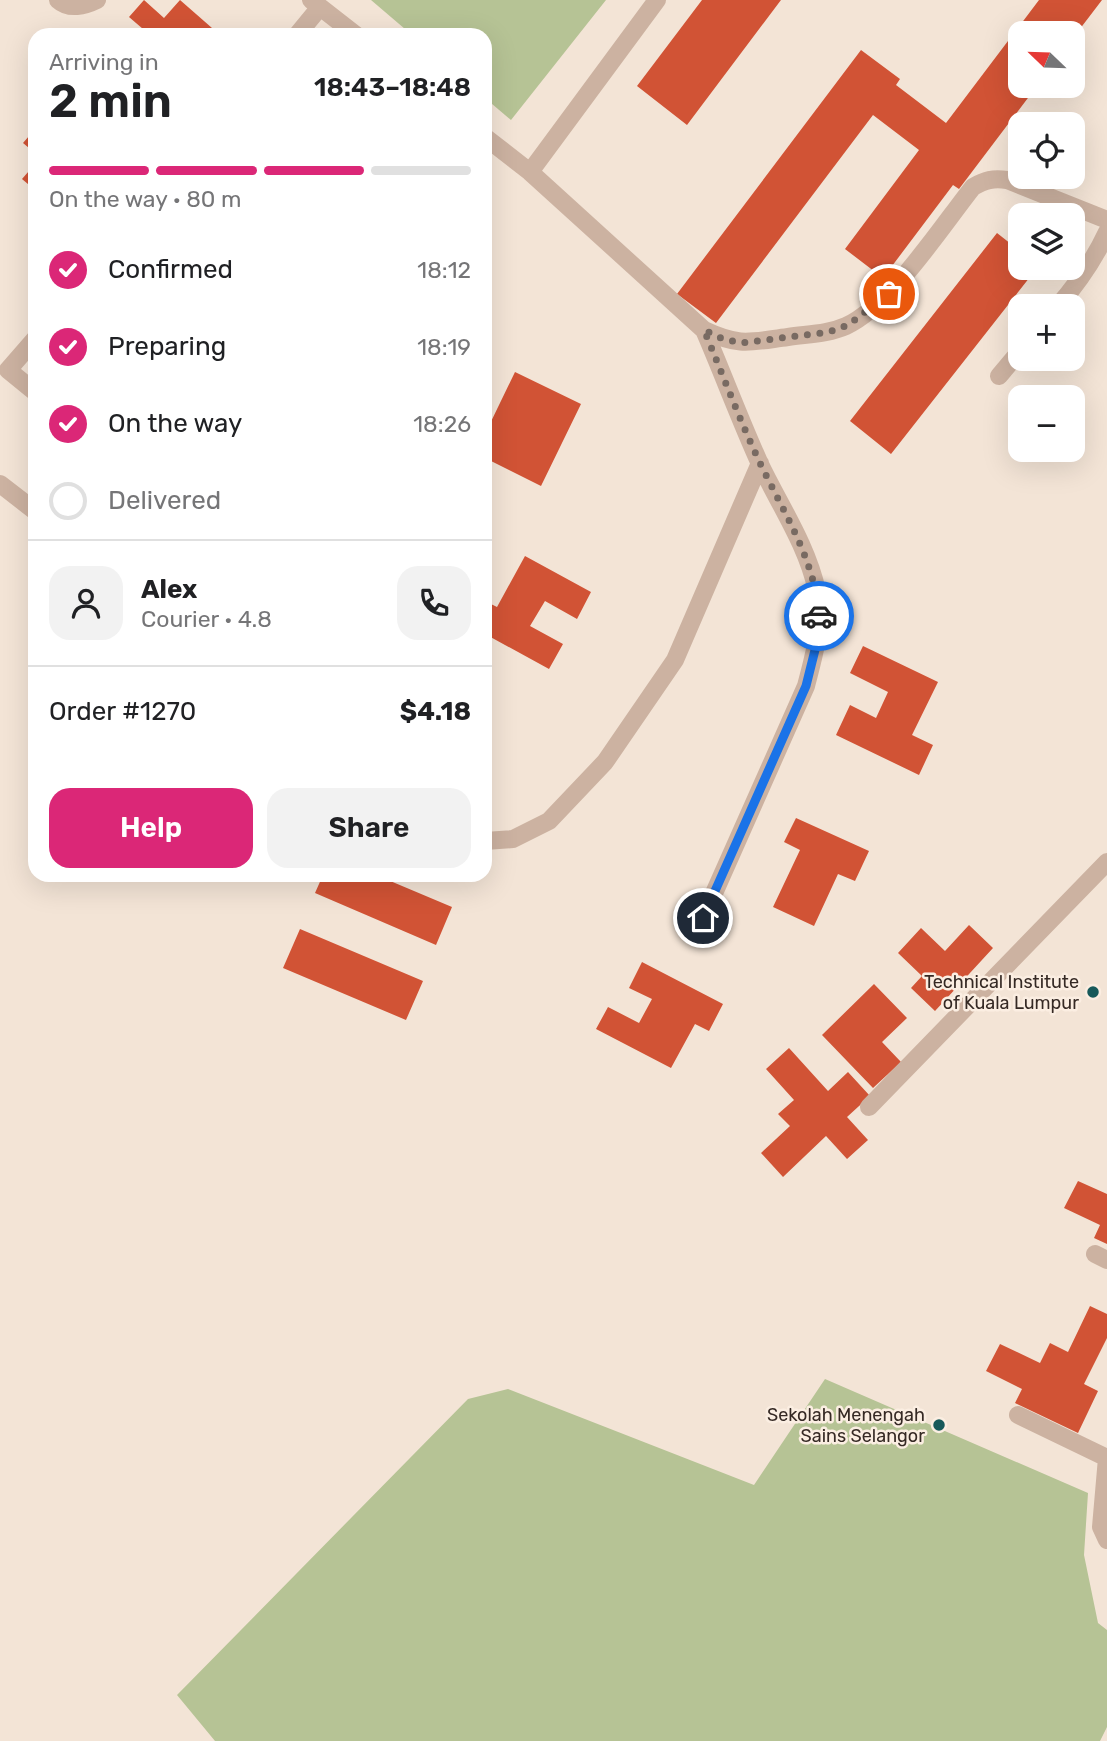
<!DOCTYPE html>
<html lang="en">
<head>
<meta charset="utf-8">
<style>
  body { margin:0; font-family:Rubik,sans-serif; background:#f2f2f2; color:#202124; height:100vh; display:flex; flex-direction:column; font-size:26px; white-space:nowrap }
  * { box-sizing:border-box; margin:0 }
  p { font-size:23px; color:#757577 }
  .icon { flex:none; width:38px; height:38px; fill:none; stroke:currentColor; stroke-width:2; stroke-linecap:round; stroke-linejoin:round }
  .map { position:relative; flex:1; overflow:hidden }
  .side { position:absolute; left:28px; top:28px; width:464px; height:854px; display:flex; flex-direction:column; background:#fff; border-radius:21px; box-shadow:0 7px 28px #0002 }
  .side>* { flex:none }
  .needle { width:46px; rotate:293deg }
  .buttons { position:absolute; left:1008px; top:21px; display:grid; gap:14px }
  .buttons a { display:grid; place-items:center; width:77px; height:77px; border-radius:14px; background:#fff; box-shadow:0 7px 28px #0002; font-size:35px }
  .pin { position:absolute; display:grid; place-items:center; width:60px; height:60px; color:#fff; margin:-30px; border:4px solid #fff; border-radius:50%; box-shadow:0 2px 7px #0007 }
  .courier { position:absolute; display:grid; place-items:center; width:70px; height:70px; margin:-35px; border:5px solid #1a73e8; border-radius:50%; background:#fff; color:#222; box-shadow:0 2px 9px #0007 }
  .headline em { font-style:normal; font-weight:600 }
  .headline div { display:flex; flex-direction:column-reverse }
  .headline { display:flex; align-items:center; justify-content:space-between; height:119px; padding:0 21px }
  h1 { font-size:46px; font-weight:600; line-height:52px }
  .bar { display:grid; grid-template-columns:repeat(4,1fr); gap:10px 7px; align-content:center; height:84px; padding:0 21px }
  .bar i { height:9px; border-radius:5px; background:#e0e0e0 }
  .bar .active { background:#db2777 }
  .bar p { grid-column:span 4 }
  .line { display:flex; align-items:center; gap:18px; padding:0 21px; border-top:2px solid #e0e0e0 }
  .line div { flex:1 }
  .round { display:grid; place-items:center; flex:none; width:74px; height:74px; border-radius:21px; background:#f2f2f2 }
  ol { padding:0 21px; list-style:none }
  li { display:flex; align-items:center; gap:21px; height:77px }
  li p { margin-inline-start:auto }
  li .icon { padding:7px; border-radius:50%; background:#db2777; color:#fff; stroke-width:4 }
  li:last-child { color:#757577 }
  li i { width:38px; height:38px; border:4px solid #e0e0e0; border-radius:50% }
  .cta { display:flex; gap:14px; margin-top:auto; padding:14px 21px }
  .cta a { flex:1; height:80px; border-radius:21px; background:#db2777; color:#fff; font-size:28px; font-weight:600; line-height:80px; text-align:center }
  .cta a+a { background:#f2f2f2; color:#202124 }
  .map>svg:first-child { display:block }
  .pitch { fill:#b6c395 }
  .building { fill:#d15335 }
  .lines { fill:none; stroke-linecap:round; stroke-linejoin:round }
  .minor { stroke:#ccb2a1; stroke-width:18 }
  .done { stroke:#786a62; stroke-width:7; stroke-dasharray:0 12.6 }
  .route { stroke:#1a73e8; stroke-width:9 }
  .poi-dot { fill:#17595a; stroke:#fbeee2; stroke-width:2.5 }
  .labels { text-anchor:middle; stroke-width:5; stroke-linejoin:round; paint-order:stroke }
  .poi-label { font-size:18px; fill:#352924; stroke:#fbeee2; text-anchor:end }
</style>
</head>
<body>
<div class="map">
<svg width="1107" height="1741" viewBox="0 0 1107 1741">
  <rect width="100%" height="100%" fill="#f3e4d6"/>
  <path class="pitch" d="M371,0H606L511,120L485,98V35H412Z
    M825,1379L1088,1493L1084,1555L1098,1623L1107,1630V1727L1100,1741H215L177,1695L468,1399L508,1389L754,1485Z"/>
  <path class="building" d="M144,0L164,18L180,0L220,35H150L129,17Z
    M702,0H781L687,125L637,86Z
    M1039,0H1102L1073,38V33H1020V86H1037L959,189L953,185L883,278L845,249L919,150L873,115L716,323L677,294L861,50L900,79L896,85L946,123Z
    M35,129V153L23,143Z
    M35,164V190L22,179Z
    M997,233L1020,251V268H1037L891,454L850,421Z
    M515,372L581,404L541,486L485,458V434Z
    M525,556L591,592L577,619L545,601L530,626L563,644L549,669L485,634V601L497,607Z
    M863,646L938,682L912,735L933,745L919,775L836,735L850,705L876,718L888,692L850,673Z
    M796,818L869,851L855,881L838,874L814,926L773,907L800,850L784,842Z
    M323,875H376L452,907L436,945L315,893Z
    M969,925L993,948L935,1011L911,988L922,976L898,953L921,928L945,951Z
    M300,929L423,981L406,1020L283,968Z
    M642,962L723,1004L709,1031L695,1024L671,1068L596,1029L608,1007L639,1023L652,999L629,988Z
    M874,984L907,1018L882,1042L901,1062L873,1088L822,1035Z
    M789,1048L828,1091L848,1072L870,1096L847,1117L868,1140L847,1159L826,1136L783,1177L761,1153L790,1126L778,1114L794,1100L766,1069Z
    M1078,1181L1107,1194V1244L1094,1238L1100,1225L1064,1208Z
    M1090,1306L1107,1314V1338L1084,1384L1098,1391L1078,1433L1015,1403L1022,1389L986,1371L1000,1344L1040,1363L1050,1343L1068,1352Z"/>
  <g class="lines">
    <path class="minor" d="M58,0C69,10 85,6 97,0
      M311,0L356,35
      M297,35L320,7
      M485,137L530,172L704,330C740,347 750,342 788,337C808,334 828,334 846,326C890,306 942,226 973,187C985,180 993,178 1007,180L1107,220
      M530,172L657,0
      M1058,306C1078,283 1094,260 1107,232
      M35,339L8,370L35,392
      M999,376L1020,351
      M0,484L35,511
      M485,841L513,839L549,821L605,762L675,660L760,463
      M703,918L806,686C814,655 824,622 817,591C807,545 780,506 760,464C740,420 723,374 704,330
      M869,1107L1107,862
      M1095,1254L1107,1260
      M1018,1415L1107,1458L1101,1527L1107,1540"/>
  </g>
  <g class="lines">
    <path class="done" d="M819,616C815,560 785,515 761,465C740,421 723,375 704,330L723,339L741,343L829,332L848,325L889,294"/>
    <path class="route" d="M703,918L806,686L815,650L819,616"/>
  </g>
  <g class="poi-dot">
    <circle cx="1093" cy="992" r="7"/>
    <circle cx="939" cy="1425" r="7"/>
  </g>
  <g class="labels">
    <g class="poi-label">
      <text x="1079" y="988">Technical Institute<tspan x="1079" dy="21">of Kuala Lumpur</tspan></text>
      <text x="925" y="1421">Sekolah Menengah<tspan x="925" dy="21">Sains Selangor</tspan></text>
    </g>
  </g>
</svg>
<div class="buttons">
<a><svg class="needle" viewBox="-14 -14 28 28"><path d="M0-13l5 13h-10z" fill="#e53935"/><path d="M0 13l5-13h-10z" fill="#757577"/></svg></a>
<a><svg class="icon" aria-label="locate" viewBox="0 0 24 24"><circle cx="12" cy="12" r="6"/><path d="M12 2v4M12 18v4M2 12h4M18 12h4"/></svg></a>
<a><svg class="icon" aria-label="layers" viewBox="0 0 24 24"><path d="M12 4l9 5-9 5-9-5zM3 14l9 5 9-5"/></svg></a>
<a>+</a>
<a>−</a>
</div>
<div class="pin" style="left:889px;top:294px;background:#ea580c"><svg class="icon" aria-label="bag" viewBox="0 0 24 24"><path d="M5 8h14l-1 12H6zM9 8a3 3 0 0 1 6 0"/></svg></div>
<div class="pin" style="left:703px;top:918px;background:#1f2937"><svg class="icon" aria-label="home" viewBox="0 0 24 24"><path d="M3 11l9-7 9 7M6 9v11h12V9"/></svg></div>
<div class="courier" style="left:819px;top:616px"><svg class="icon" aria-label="car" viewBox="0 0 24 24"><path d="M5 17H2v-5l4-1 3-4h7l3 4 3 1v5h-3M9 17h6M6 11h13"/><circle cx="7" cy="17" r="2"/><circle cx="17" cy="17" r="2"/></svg></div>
<section class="side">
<div class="headline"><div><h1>2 min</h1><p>Arriving in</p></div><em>18:43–18:48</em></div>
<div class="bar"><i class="active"></i><i class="active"></i><i class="active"></i><i></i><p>On the way · 80 m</p></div>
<ol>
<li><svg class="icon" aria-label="check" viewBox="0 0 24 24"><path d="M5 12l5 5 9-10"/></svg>Confirmed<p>18:12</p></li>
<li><svg class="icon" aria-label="check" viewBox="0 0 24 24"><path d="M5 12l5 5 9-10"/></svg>Preparing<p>18:19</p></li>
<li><svg class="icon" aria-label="check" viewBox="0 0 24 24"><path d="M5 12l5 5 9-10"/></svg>On the way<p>18:26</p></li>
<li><i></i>Delivered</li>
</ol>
<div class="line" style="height:126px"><a class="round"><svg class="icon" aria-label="person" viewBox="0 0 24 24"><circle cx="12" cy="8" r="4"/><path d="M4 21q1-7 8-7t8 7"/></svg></a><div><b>Alex</b><p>Courier · 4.8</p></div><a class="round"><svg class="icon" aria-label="phone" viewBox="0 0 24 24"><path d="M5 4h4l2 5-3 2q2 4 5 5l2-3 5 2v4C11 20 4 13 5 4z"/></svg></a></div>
<div class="line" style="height:91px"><div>Order #1270</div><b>$4.18</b></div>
<div class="cta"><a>Help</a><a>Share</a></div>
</section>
</div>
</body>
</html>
